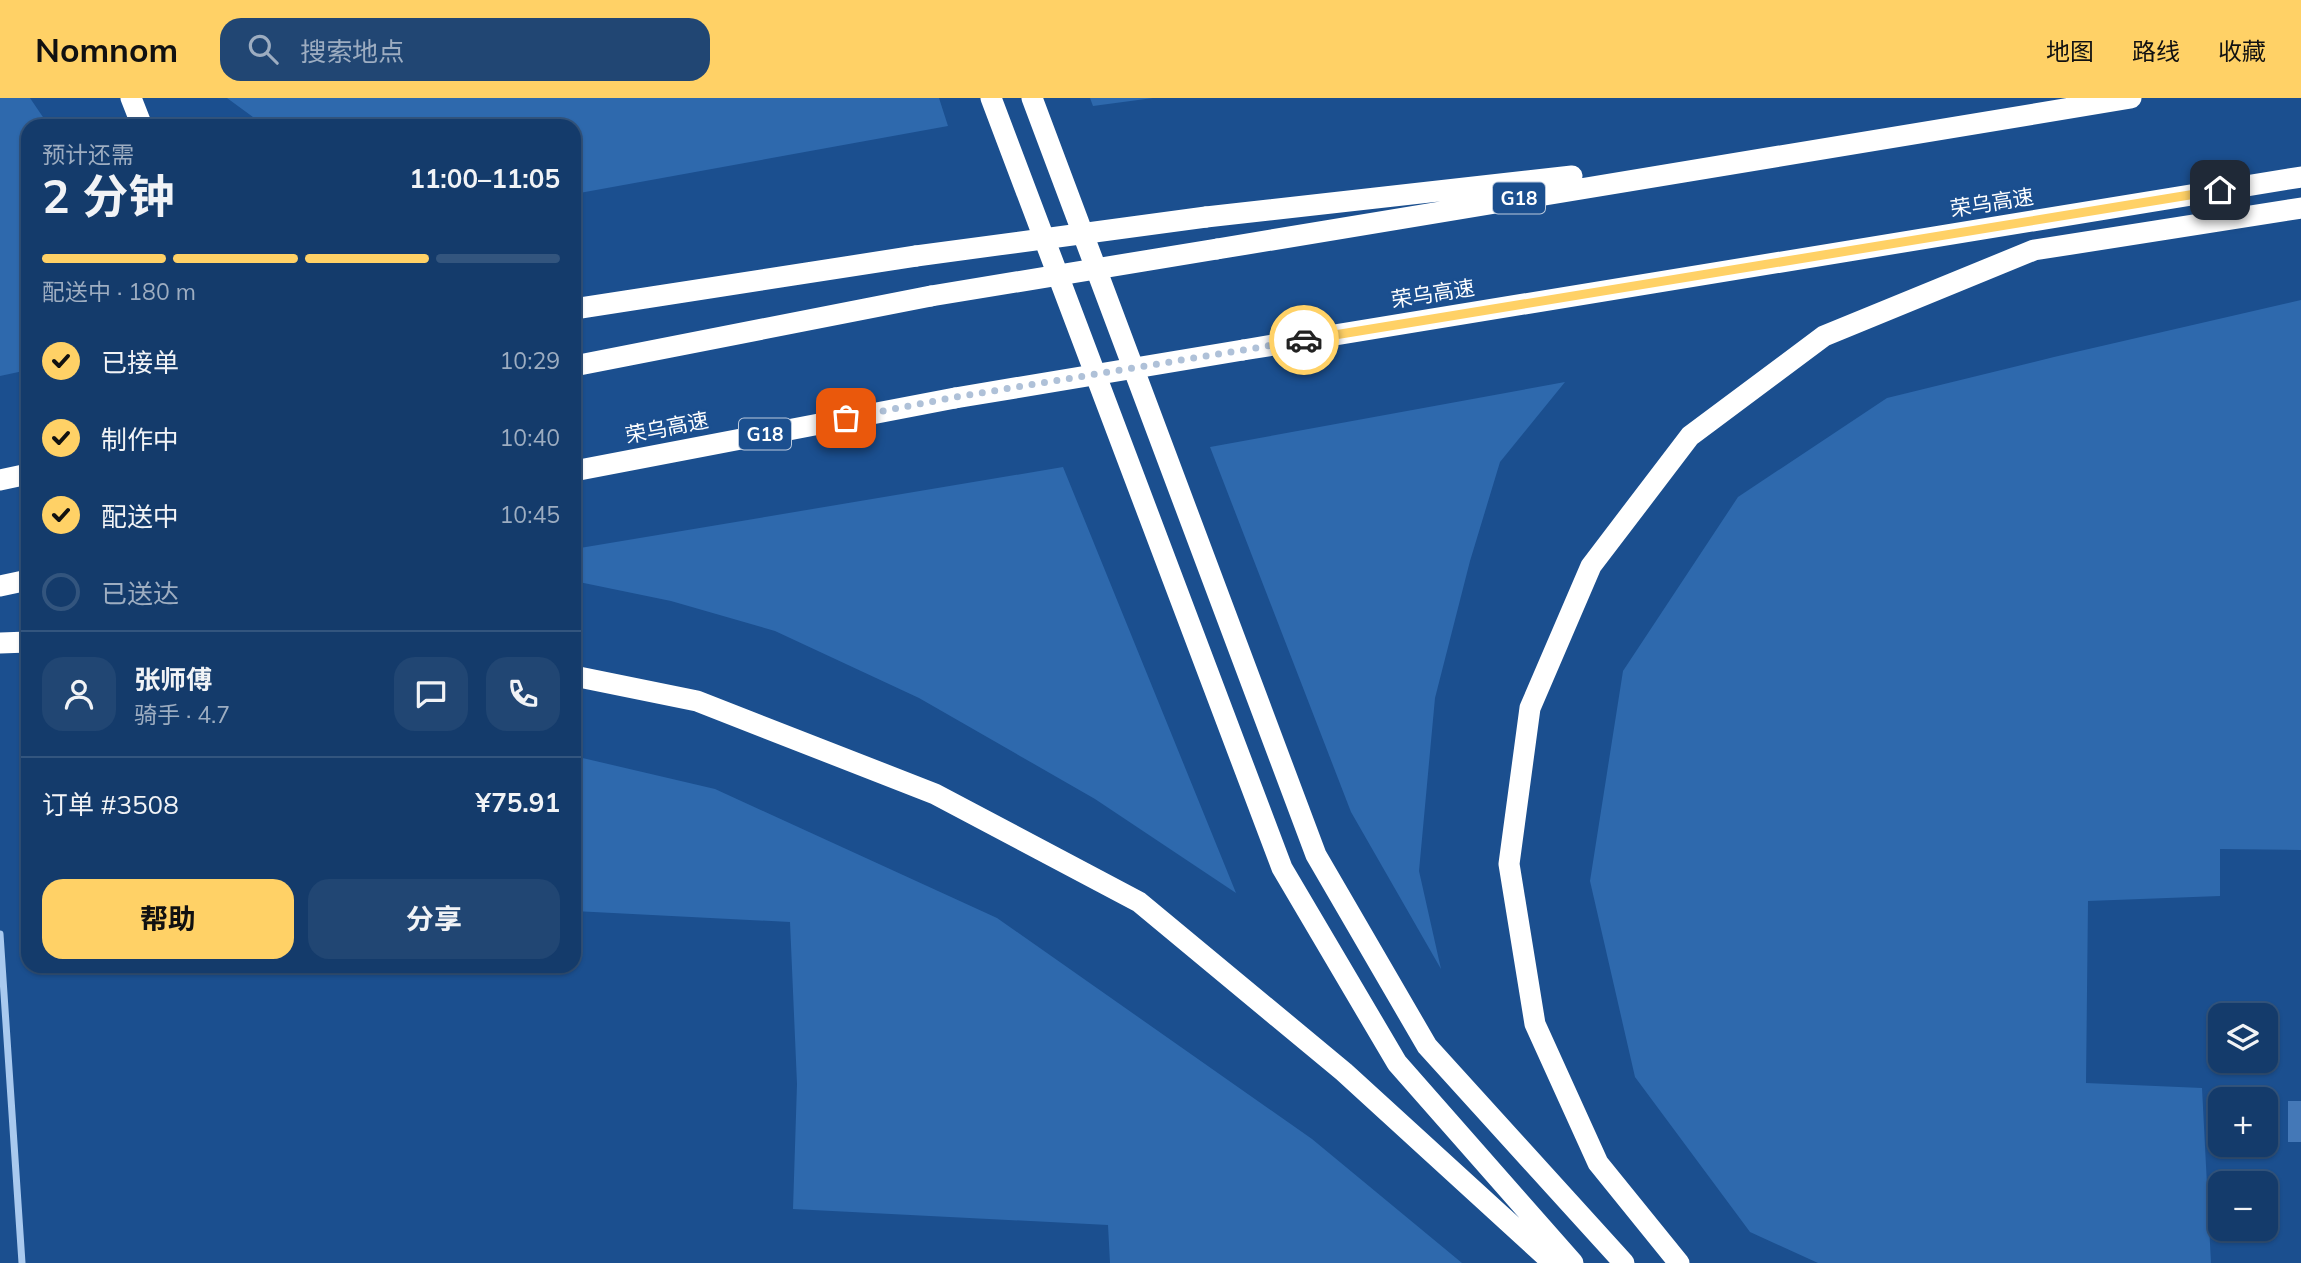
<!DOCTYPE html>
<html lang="zh">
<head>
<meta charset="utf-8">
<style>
  body { margin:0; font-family:Mulish,"Noto Sans SC",sans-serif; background:#214673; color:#f1f3f6; height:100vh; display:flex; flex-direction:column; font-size:26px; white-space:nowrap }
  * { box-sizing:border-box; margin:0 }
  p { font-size:23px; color:#9dadc1 }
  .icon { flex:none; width:38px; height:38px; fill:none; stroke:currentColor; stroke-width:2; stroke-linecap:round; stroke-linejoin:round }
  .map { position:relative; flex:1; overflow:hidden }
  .panel { position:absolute; left:21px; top:21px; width:560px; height:854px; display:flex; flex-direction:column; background:#143b6b; border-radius:21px; box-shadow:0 2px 5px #0004,0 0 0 2px #33557e }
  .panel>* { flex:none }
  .controls { position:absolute; left:2208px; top:905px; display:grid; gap:14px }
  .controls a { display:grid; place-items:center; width:70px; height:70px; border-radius:14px; background:#143b6b; box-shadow:0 2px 5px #0004,0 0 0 2px #33557e; font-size:35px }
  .pin { position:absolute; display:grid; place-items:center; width:60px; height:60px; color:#fff; margin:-30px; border-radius:14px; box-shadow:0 4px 10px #0006 }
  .courier { position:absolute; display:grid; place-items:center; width:70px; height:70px; margin:-35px; border:5px solid #ffd166; border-radius:50%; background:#fff; color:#222; box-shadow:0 2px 9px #0007 }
  .overview em { font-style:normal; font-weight:700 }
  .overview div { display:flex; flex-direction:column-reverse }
  .overview { display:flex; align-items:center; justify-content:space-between; height:119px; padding:0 21px }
  h1 { font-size:46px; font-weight:700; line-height:52px }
  .bar { display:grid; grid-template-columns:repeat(4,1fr); gap:10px 7px; align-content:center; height:84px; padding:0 21px }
  .bar i { height:9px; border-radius:5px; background:#33557e }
  .bar .current { background:#ffd166 }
  .bar p { grid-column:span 4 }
  .line { display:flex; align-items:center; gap:18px; padding:0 21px; border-top:2px solid #33557e }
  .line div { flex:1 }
  .round { display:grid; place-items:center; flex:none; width:74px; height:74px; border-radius:21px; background:#214673 }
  ol { padding:0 21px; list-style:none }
  li { display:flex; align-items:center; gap:21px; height:77px }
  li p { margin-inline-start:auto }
  li .icon { padding:7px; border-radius:50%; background:#ffd166; color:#111; stroke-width:4 }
  li:last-child { color:#9dadc1 }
  li i { width:38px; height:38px; border:4px solid #33557e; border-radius:50% }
  .primary-button { display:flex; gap:14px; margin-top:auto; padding:14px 21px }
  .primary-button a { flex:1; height:80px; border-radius:21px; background:#ffd166; color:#111; font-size:28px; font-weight:700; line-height:80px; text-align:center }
  .primary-button a+a { background:#214673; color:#f1f3f6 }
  header { display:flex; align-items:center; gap:42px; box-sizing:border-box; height:98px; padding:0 35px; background:#ffd166; color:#111 }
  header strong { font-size:33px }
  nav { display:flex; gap:38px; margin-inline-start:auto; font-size:24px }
  .search { width:490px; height:63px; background:#214673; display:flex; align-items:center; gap:18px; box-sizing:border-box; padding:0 24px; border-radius:21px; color:#9dadc1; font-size:26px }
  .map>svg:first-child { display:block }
  .green { fill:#2e69ad }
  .building { fill:#4478b7 }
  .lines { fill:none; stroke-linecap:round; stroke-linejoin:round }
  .street { stroke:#a9c9ee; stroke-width:7 }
  .highway { stroke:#fff; stroke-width:21 }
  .highway-bridge { stroke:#fff; stroke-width:21 }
  .done { stroke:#afc1d8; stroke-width:7; stroke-dasharray:0 12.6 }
  .route { stroke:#ffd166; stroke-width:9 }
  .labels { text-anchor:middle; stroke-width:5; stroke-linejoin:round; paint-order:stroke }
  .shield { fill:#1b4f8f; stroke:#bbcadd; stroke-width:2 }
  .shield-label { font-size:19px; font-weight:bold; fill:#fff }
  .street-label { font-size:21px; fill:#fff; stroke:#1b4f8f }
</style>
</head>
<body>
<header>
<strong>Nomnom</strong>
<div class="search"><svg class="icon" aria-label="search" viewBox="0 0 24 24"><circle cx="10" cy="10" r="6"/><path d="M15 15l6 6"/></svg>搜索地点</div>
<nav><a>地图</a><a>路线</a><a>收藏</a></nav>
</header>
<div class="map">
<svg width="2301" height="1165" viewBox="0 0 2301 1165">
  <rect width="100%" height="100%" fill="#1b4f8f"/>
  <path class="green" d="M0,0H30L49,28H28V272L0,278Z
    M227,0H939L948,28L574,96V28H265Z
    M1090,0H1153L1093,8Z
    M2301,202V752L2220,751V798L2088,803L2086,985L2202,990L2211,1165H1818L1750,1134L1635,979L1590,783L1623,573L1738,399L1887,300L2054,259Z
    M1565,284L1500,364L1470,463L1435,600L1419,773L1441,871L1351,714L1210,349Z
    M1063,369L1236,795L1095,701L919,600L775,533L671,503L574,483V451Z
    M574,658L715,691L997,820L1312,1041L1462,1165H1110L1108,1127L793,1111L797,986L790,824L574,813Z"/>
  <path class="building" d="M2288,1003H2301V1044H2288Z"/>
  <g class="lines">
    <path class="street" d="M0,836L22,1165"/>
    <path class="highway" d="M131,0L142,28
      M991,0L1282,770L1397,965L1573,1165
      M1032,0L1316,757L1427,948L1624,1165
      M1206,119L1572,78
      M1217,151L2131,0
      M574,211L916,158
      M1243,252L2301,79
      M574,268L931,198
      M574,373L955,300
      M0,382L28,376
      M0,488L28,482
      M0,545L28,544
      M574,578L697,603L935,696L1139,804L1344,974L1553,1165
      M1679,1165L1598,1065L1535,926L1509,766L1530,610L1591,468L1690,338L1824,238L2034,152L2301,110"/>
    <path class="highway-bridge" d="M916,158L1206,119
      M931,198L1217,151
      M955,300L1243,252"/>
  </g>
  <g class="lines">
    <path class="done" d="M846,320L956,299L1304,242"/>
    <path class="route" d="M1304,242L2220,92"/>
  </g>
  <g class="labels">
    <g class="shield">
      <rect x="1493" y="84.5" width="52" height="31" rx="5"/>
      <rect x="739" y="320.5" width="52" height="31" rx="5"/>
    </g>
    <g class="shield-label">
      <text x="1519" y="107">G18</text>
      <text x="765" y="343">G18</text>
    </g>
    <g class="street-label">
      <text transform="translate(1992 105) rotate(-9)" y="7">荣乌高速</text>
      <text transform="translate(1433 196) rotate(-9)" y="7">荣乌高速</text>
      <text transform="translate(667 330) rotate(-11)" y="7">荣乌高速</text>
    </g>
  </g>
</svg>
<div class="controls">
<a><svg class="icon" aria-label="layers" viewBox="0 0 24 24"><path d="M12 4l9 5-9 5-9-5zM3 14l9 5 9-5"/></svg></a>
<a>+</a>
<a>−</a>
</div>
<div class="pin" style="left:846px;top:320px;background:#ea580c"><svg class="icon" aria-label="bag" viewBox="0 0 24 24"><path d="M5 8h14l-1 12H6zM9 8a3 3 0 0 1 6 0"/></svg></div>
<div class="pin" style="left:2220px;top:92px;background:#1f2937"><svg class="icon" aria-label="home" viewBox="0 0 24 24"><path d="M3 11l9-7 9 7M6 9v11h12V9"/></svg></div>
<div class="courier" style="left:1304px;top:242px"><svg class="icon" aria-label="car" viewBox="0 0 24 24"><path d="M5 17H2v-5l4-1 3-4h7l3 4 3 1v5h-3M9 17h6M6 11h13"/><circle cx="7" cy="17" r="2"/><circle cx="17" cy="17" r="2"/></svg></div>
<section class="panel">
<div class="overview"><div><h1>2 分钟</h1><p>预计还需</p></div><em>11:00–11:05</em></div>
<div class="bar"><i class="current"></i><i class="current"></i><i class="current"></i><i></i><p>配送中 · 180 m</p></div>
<ol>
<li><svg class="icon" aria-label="check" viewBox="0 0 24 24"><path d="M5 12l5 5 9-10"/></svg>已接单<p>10:29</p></li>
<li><svg class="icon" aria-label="check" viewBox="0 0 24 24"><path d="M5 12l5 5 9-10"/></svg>制作中<p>10:40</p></li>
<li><svg class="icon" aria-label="check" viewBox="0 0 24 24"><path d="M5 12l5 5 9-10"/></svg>配送中<p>10:45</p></li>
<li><i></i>已送达</li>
</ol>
<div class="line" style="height:126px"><a class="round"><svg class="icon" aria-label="person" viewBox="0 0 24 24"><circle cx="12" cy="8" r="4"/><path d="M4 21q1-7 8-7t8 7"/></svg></a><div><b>张师傅</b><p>骑手 · 4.7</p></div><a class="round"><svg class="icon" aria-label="chat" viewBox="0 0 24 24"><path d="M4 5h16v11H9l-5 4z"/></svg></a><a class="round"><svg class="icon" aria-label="phone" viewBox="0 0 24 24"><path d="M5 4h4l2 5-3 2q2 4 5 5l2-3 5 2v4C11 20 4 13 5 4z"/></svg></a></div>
<div class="line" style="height:91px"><div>订单 #3508</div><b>¥75.91</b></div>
<div class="primary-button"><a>帮助</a><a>分享</a></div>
</section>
</div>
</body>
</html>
